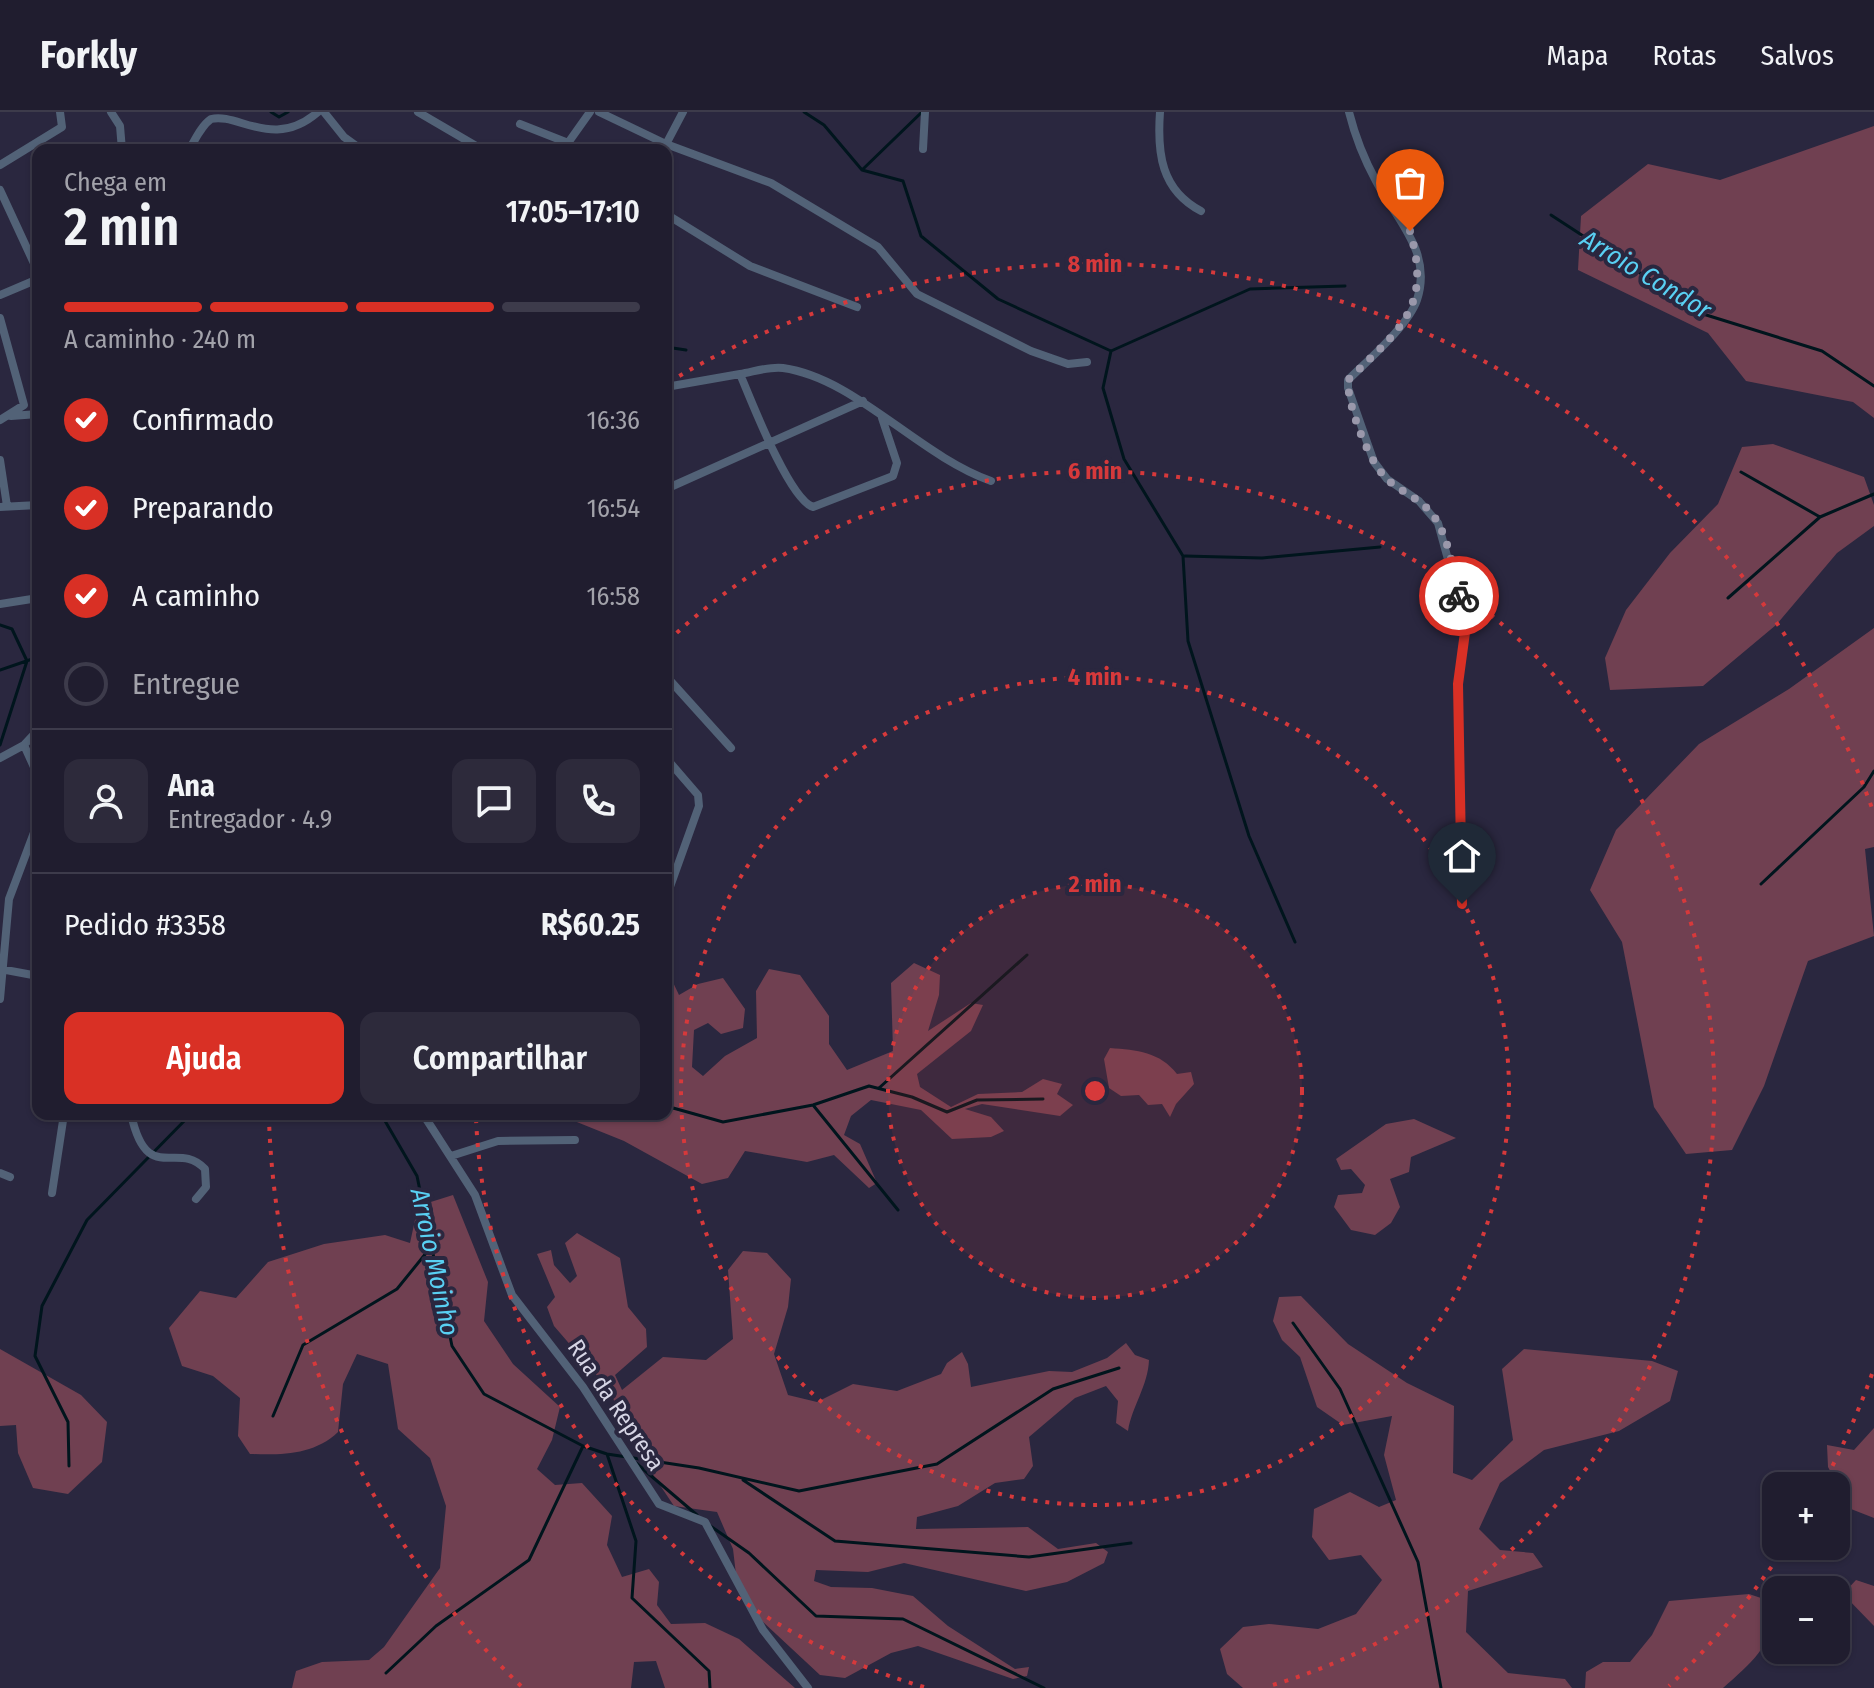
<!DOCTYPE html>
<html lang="pt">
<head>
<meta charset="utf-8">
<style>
  body { margin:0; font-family:"Fira Sans Condensed",sans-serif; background:#2d2a3b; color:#f1f3f6; height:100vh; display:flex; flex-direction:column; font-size:30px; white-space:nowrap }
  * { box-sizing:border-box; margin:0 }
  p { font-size:26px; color:#a2a2aa }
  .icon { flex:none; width:44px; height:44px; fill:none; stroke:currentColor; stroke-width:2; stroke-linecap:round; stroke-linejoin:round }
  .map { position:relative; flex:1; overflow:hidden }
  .sheet { position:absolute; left:32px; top:32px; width:640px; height:976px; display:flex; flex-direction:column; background:#201d2f; border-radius:16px; box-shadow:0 2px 6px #0004,0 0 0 2px #3d3b4b }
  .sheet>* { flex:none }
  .buttons { position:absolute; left:1762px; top:1360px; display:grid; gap:16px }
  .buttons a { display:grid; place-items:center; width:88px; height:88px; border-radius:16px; background:#201d2f; box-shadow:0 2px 6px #0004,0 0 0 2px #3d3b4b; font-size:40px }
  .pin { position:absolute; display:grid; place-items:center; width:68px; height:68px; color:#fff; margin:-82px -34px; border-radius:50% 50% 50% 0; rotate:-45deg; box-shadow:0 0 8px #0007 }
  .pin .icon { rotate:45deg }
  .courier { position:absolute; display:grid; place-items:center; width:80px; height:80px; margin:-40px; border:6px solid #d93025; border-radius:50%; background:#fff; color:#222; box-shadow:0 2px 10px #0007 }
  .summary em { font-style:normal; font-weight:600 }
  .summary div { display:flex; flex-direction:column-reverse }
  .summary { display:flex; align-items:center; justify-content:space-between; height:136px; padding:0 32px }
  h1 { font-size:52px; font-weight:600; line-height:60px }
  .bar { display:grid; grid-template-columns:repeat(4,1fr); gap:12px 8px; align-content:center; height:96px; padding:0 32px }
  .bar i { height:10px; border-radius:6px; background:#3d3b4b }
  .bar .on { background:#d93025 }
  .bar p { grid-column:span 4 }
  .line { display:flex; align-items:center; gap:20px; padding:0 32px; border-top:2px solid #3d3b4b }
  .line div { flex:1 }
  .round { display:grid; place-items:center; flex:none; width:84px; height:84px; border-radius:16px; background:#2d2a3b }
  ol { padding:0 32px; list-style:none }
  li { display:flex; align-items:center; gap:24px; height:88px }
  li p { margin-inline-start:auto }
  li .icon { padding:8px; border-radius:50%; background:#d93025; color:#fff; stroke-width:4 }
  li:last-child { color:#a2a2aa }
  li i { width:44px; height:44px; border:4px solid #3d3b4b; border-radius:50% }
  .action { display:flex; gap:16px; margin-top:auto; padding:16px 32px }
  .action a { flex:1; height:92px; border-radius:16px; background:#d93025; color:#fff; font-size:32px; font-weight:600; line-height:92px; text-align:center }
  .action a+a { background:#2d2a3b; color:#f1f3f6 }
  header { display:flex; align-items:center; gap:48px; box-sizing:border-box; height:112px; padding:0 40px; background:#201d2f; border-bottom:2px solid #3d3b4b }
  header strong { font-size:38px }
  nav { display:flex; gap:44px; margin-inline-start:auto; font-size:28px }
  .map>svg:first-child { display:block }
  .green { fill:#704051 }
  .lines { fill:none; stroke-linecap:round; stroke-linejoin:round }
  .stream { stroke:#00151d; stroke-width:3 }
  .street { stroke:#526277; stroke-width:8 }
  .done { stroke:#9a98ab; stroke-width:8; stroke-dasharray:0 14.4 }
  .route { stroke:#d93025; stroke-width:10 }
  .ring { fill:none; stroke:#d6393b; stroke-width:4; stroke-dasharray:4 8 }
  .labels { text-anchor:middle; stroke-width:8; stroke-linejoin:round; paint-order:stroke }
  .street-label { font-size:24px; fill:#d6d5e5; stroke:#2a273f }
  .water-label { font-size:26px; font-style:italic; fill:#59d0f3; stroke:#2a273f }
  .centre { fill:#d6393b; stroke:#2a273f; stroke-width:4 }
  .ring-label { font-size:24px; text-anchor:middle; font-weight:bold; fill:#d6393b; stroke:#2a273f; stroke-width:8; stroke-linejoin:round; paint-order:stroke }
</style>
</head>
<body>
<header>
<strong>Forkly</strong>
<nav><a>Mapa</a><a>Rotas</a><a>Salvos</a></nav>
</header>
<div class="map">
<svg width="1874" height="1576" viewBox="0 0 1874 1576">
  <rect width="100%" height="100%" fill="#2a273f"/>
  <path class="green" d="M1874,14V306L1853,290L1746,269L1708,221L1578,158L1581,104L1648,52L1720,68Z
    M1773,332L1864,365L1874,393V414L1837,441L1776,513L1703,574L1610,578L1605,546L1626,498L1670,441L1718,392L1742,335Z
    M1874,516V735L1865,737L1874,824L1808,849L1764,974L1732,1038L1686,1042L1654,995L1622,830L1590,778L1616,718L1699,632L1789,577Z
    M914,851L940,863L939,883L928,919L971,891L983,893L971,919L917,962L920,975L951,995L978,982L1022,980L1043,967L1062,972L1057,982L1073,993L1060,1004L982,992L965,997L991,1005L1004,1019L991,1025L952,1027L921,998L871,988L851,1004L844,1023L860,1032L877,1071L869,1076L834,1043L807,1050L745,1039L728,1066L702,1072L624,1029L557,1002H666V863L669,862L679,883L698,872L723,866L745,897L743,916L721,922L708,911L694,918L692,955L703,964L725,944L757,926L756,879L769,857L800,863L829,904V932L847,958L893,939L891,871Z
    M1110,936C1137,938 1160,940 1177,962L1191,960L1194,972L1176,992L1170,1005L1162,992L1148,993L1139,983L1121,984L1109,976L1104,947Z
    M1414,1007L1456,1026L1411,1045L1409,1060L1390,1067L1400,1095L1391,1111L1375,1123L1351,1118L1334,1095L1338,1083L1362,1081L1365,1073L1351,1057L1341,1058L1336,1047L1386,1012Z
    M453,1083L488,1170L484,1209L513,1252L560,1295L552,1328L537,1357L555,1373L582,1371L612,1404L607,1433L622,1465L649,1457L659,1470L657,1493L671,1512L705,1511L739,1527L795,1576H665L656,1549L634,1550L631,1576H292L296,1559L322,1550L369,1548L384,1535L440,1456L446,1394L430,1346L398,1317L388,1252L357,1242L343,1272L338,1320C314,1343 282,1343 250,1342L238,1324L240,1286L213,1264L182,1254L169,1216L200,1179L236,1186L268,1150L324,1132L385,1123L410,1131L418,1094Z
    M577,1121L620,1146L628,1195L646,1217L647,1235L615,1263L622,1278L663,1245L706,1248L733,1227L728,1158L743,1139L767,1141L791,1167L788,1195L774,1242L788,1283L817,1290L853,1272L897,1279L941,1262L947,1251L962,1240L968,1252L971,1275L1049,1259L1072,1260L1107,1246L1126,1231L1135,1243L1149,1248C1148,1274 1132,1294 1128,1319L1116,1311L1118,1289L1106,1274L1075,1286L1029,1325L1033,1354L1024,1367L995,1371L958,1394L917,1405L916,1417L1028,1415L1058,1437L1096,1431L1108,1440L1104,1451L1067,1470L1026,1479L904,1451L868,1460L816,1458L814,1469L831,1475L872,1476L913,1484L948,1514L1015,1557L1029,1555L1027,1564L1013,1567L918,1534L891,1541L845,1566L820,1563L762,1509L737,1471L733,1437L717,1400L674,1394L625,1321L611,1280L554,1214L547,1195L555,1185L537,1142L551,1138L554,1153L570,1171L577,1164L565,1131Z
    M1301,1184L1348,1232L1407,1271L1454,1294L1453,1361L1472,1368L1513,1328L1502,1257L1524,1237L1652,1249L1678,1259L1670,1289L1619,1319L1544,1338L1500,1371L1479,1417L1500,1438L1533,1441L1543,1455L1468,1479L1466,1520L1508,1561L1565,1567L1572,1576H1243L1227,1562L1220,1537L1243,1515L1269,1512L1318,1517L1356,1502L1382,1468L1361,1443L1329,1448L1312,1425L1314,1397L1350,1380L1379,1395L1396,1388L1384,1343L1392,1304L1343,1313L1317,1295L1300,1245L1282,1228L1273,1209L1279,1185Z
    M0,1237L81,1283L107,1310L102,1350L68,1382L33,1376L18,1341L16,1313L0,1314Z
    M1874,1316V1406L1851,1397L1828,1355L1827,1333L1854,1338Z
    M1856,1468L1874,1474V1514L1843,1482Z
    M1749,1482L1773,1490C1776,1532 1752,1550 1723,1576H1585L1586,1560L1603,1550H1630L1652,1523L1669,1489Z"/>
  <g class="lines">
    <path class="stream" d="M271,0L279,5L288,0
      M804,0L824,13L862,58L903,69L921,124L998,187L1111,239L1103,276L1124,347L1183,444L1188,529L1249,724L1295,830
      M862,58L922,0
      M1551,103L1703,202L1822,239L1874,274
      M666,235L686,238
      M1111,239L1250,177L1345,174
      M1741,360L1820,405
      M1185,444L1262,446L1380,435
      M1728,486L1820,405L1874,382
      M0,513L12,517L27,549L0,633
      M0,558L38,545
      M1761,772L1864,675L1874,659
      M879,976L1027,843
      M813,993L898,1098
      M666,994L723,1010L813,993L869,974L912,985L947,1000L977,988L1043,987
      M381,1002L417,1064L452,1234L484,1282L583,1334L607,1342L699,1356L799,1379L937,1352L1053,1277L1119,1256
      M1293,1211L1340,1277L1418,1450L1441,1576
      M273,1304L303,1233L397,1177L431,1135
      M607,1342L636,1429L632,1486L709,1559L710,1576
      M636,1351L697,1403
      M69,1354L68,1310L35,1244L42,1194L87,1108L191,1002
      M743,1368L835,1429L1029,1445L1131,1431
      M709,1413L749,1441L816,1504L903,1507L1044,1576
      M386,1561L436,1514L529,1448L583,1334"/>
    <path class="street" d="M111,0L120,14L122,38
      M324,0L344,25L362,38
      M418,0L483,38
      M599,0L666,32L771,71L878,135L917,182L1031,239L1068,252L1087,250
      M1160,0C1157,41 1161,78 1201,99
      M1349,0C1355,24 1364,47 1376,69C1396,107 1433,140 1417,188C1408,214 1368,248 1348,268V276L1374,350L1387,367L1419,389L1438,411L1466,513L1458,572L1462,792
      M520,12L586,38
      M923,37L925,0
      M189,38C195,28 201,14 211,7C238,0 273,39 318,0
      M563,38L590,0
      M663,38L683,0
      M0,53L62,15L60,0
      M0,78L38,160
      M666,102L750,154L857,195
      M0,183L38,167
      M0,206L24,293L0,308
      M740,262C753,260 770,254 783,256C855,266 918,343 991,369
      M666,275L740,262C751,288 789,387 813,395L893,364L897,351L882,306
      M11,304L38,302
      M0,348L7,394
      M666,377L863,289
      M0,395L38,393
      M0,492L38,486
      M666,564L731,636
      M24,633L38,664
      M0,646L24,633L38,618
      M666,646L698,683L699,694L666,786
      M0,857L38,864
      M0,887L9,787L38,710
      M131,1002C147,1075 177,1027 205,1057L206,1075L196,1087
      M423,1002L475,1083L512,1183L583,1275L659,1392L705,1410L763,1518L808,1576
      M451,1044L498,1029L575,1028
      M0,1061L10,1065
      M52,1081L64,1002"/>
  </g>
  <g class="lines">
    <path class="done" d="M1410,119C1432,196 1401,216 1348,268C1347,293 1369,352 1389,369C1403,381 1421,387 1433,403C1449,425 1453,458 1459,484"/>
    <path class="route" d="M1459,484L1466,513L1458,572L1462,792"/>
  </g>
  <circle cx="1095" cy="979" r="207" fill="#d6393b" fill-opacity=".12"/>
  <g class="ring">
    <circle cx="1095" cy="979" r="207"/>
    <circle cx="1095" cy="979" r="414"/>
    <path d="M924 1575A620 620 0 0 1 476 1006M668 529A620 620 0 1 1 1266 1575"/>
    <path d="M1872 1262A827 827 0 0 1 1822 1374M1785 1435A827 827 0 0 1 1669 1574M521 1574A827 827 0 0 1 269 1008M669 270A827 827 0 0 1 1872 696"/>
  </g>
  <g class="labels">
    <g class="street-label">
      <text transform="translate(616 1293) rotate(56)" y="8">Rua da Represa</text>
    </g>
    <g class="water-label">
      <text transform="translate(1646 162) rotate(31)" y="9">Arroio Condor</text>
      <text transform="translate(435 1150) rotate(78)" y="9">Arroio Moinho</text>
    </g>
  </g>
  <circle cx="1095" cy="979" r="12" class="centre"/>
  <g class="ring-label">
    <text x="1095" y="160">8 min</text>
    <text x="1095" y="367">6 min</text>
    <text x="1095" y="573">4 min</text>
    <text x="1095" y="780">2 min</text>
  </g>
</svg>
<div class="buttons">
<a>+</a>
<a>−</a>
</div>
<div class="pin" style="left:1410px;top:119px;background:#ea580c"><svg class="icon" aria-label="bag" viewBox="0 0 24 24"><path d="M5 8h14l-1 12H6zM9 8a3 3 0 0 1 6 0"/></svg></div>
<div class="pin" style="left:1462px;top:792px;background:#1f2937"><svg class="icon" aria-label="home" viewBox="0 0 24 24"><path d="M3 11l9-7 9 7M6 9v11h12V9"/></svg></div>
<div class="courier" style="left:1459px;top:484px"><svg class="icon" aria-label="bike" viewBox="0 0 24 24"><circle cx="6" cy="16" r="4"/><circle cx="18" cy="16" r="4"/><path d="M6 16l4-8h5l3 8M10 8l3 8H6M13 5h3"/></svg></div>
<section class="sheet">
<div class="summary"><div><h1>2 min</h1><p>Chega em</p></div><em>17:05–17:10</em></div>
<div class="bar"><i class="on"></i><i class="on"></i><i class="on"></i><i></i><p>A caminho · 240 m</p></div>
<ol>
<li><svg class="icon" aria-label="check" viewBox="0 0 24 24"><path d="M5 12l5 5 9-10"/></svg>Confirmado<p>16:36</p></li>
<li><svg class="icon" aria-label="check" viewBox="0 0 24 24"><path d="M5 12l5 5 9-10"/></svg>Preparando<p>16:54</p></li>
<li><svg class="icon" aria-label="check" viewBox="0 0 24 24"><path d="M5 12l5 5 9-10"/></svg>A caminho<p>16:58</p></li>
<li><i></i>Entregue</li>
</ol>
<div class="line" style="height:144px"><a class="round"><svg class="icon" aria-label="person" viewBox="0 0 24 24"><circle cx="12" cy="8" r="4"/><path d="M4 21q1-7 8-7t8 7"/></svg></a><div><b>Ana</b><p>Entregador · 4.9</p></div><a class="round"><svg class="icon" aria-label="chat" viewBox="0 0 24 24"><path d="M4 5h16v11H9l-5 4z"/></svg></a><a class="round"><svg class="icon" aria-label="phone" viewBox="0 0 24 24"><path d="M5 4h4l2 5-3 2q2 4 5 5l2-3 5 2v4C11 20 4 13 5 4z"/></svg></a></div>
<div class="line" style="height:104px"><div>Pedido #3358</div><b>R$60.25</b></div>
<div class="action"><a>Ajuda</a><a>Compartilhar</a></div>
</section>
</div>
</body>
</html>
